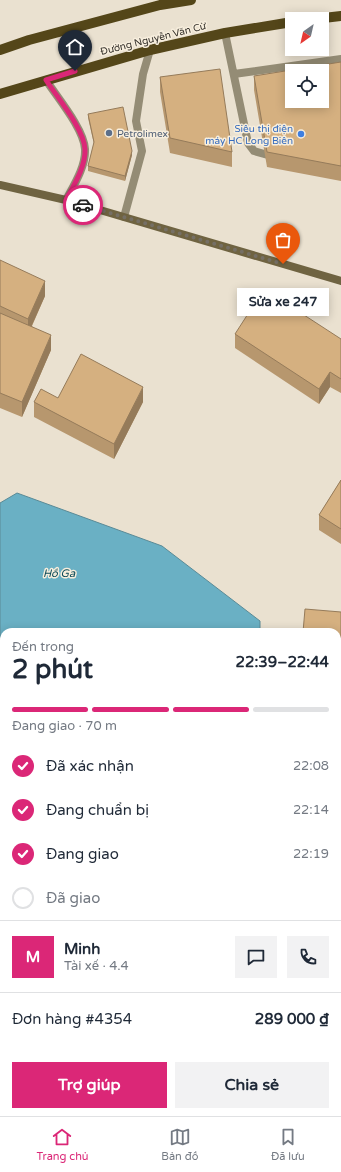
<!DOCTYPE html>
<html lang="vi">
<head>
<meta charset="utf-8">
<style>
  body { margin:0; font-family:"Varela Round",sans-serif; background:#f2f2f3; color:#1f2937; height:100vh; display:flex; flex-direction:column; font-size:15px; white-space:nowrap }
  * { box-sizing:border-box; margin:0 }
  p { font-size:13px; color:#747a83 }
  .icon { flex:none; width:22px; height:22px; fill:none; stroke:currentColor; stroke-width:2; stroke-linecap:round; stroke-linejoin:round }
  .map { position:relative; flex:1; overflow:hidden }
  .panel { position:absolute; left:0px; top:628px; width:341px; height:488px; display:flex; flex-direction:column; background:#fff; border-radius:12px 12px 0 0; box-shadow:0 2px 10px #0003 }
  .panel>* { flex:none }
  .needle { width:26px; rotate:214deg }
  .buttons { position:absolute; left:285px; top:12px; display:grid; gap:8px }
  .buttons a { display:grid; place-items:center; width:44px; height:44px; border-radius:0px; background:#fff; box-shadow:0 2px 10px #0003; font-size:20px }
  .pin { position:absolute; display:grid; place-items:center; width:34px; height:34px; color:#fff; margin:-41px -17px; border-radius:50% 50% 50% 0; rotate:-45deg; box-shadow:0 0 4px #0007 }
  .pin .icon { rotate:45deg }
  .courier { position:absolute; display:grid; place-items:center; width:40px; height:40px; margin:-20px; border:3px solid #db2777; border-radius:50%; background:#fff; color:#222; box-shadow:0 1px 5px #0007 }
  .bubble { position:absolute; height:28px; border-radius:0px; background:#fff; box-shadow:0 2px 10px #0003; font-size:13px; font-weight:700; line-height:28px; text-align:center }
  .head em { font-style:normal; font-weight:700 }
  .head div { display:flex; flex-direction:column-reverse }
  .head { display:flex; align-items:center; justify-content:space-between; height:68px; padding:0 12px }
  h1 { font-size:26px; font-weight:700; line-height:30px }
  .bar { display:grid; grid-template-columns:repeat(4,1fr); gap:6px 4px; align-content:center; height:48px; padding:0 12px }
  .bar i { height:5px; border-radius:3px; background:#e0e1e3 }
  .bar .active { background:#db2777 }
  .bar p { grid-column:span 4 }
  .line { display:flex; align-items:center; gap:10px; padding:0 12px; border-top:1px solid #e0e1e3 }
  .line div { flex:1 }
  .round { display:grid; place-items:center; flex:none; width:42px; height:42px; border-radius:0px; background:#f2f2f3 }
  ol { padding:0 12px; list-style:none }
  li { display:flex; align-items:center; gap:12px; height:44px }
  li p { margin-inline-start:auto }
  li .icon { padding:4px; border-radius:50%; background:#db2777; color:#fff; stroke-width:4 }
  li:last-child { color:#747a83 }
  li i { width:22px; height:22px; border:2px solid #e0e1e3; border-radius:50% }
  .primary-button { display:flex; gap:8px; margin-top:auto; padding:8px 12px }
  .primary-button a { flex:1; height:46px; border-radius:0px; background:#db2777; color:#fff; font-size:16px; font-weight:700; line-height:46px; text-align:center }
  .primary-button a+a { background:#f2f2f3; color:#1f2937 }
  .menu { display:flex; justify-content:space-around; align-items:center; height:56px; border-top:1px solid #e0e1e3; background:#fff; font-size:11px; color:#747a83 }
  .menu a { display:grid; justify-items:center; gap:2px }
  .menu .active { color:#db2777 }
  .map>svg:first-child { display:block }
  .water { fill:#6ab0c4; stroke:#5a8a96 }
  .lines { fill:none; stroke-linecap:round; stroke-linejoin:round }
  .lane { stroke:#948c75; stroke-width:8 }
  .secondary { stroke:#6f6341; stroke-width:8 }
  .primary { stroke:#544619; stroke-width:10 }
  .wall { fill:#b7976e }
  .shaded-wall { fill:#957b5a }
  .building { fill:#d5b080; stroke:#957b5a; fill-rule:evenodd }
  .done { stroke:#756f65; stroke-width:4; stroke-dasharray:0 7.2 }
  .route { stroke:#db2777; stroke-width:5 }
  .service-dot { fill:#5c6f8a; stroke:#f7eedd; stroke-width:1.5 }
  .shop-dot { fill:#3f7fe0; stroke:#f7eedd; stroke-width:1.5 }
  .labels { text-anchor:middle; stroke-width:3; stroke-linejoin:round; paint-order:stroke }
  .street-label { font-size:10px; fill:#36322c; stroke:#f7eedd }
  .shop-label { font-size:10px; fill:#366cbe; stroke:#f7eedd; text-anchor:end }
  .service-label { font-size:10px; fill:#4e5e75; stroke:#f7eedd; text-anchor:start }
  .water-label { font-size:11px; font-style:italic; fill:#084857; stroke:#f7eedd }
</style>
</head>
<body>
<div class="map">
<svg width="341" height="1116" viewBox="0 0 341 1116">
  <rect width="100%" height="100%" fill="#eae1d0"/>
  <path class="water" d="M17,493L162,546L260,621V632H4V668L0,656V503Z"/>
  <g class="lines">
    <path class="lane" d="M225,33L248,143L254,151L275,157
      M234,74L341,59
      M46,80C57,97 84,129 85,149C86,166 74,185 66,200
      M124,217L142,151L136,121L143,74L150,50
      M0,859H4
      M337,888H341
      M75,1116L79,1114L132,1116"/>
    <path class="secondary" d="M0,185L66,200L341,281"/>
    <path class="primary" d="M315,19L341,16
      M0,50L29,40L160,5L191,0
      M0,94L150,50L225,33L292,22"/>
  </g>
  <path class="wall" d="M341,62V181L267,167L254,90V76Z
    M160,77L232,152V167L170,153L160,92Z
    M88,114L132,155L125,181L88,171V166L94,144L88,118Z
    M0,260L45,296L32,326L51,350L22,417L0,408Z
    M235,334L341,339V393L330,387L319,404L235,348Z
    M58,398L143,402L114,459L34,417V402Z
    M341,480V544L319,530V515Z
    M337,725H341V869L337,868Z
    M0,908H4V1068L0,1067Z
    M341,977V1057H337V1018Z"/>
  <path class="shaded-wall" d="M132,151V155L125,181V176Z
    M45,281V296L28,334V319Z
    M51,335V350L22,417V402Z
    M330,372V387L319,404V389Z
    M143,387V402L114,459V444Z
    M341,655V667L337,709V697Z
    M3,787V801L0,831V817Z"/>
  <path class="building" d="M341,62V166L267,152L254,76ZM292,71H322V101H292Z
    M220,69L232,152L170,138L160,77Z
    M123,107L132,151L125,176L88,166L94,142L88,114Z
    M0,260L45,281L28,319L0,306Z
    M264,289L341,339V379L330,372L319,389L235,334Z
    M0,313L51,335L22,402L0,393Z
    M81,354L143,387L114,444L34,402L41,389L58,398Z
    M341,480V529L319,515Z
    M305,609L341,612V655L337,697V632H303Z
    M337,725H341V854H337Z
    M0,787H3L0,817Z
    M0,908H4V1053H0Z
    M341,977V1043L337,1042V1018Z"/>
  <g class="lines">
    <path class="done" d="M83,205L283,264"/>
    <path class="route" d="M75,71L46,80C57,97 84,129 85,149C86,166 74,185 66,200L83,205"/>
  </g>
  <circle class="service-dot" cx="109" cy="133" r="4"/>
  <circle class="shop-dot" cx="301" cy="134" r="4"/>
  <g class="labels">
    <g class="street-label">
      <text transform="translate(153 38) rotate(-14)" y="4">Đường Nguyễn Văn Cừ</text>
    </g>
    <g class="shop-label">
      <text x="293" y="132">Siêu thị điện<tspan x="293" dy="12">máy HC Long Biên</tspan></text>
    </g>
    <g class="service-label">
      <text x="117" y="137">Petrolimex</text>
    </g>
    <g class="water-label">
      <text x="59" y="577">Hồ Ga</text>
    </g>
  </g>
</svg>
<div class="buttons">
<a><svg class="needle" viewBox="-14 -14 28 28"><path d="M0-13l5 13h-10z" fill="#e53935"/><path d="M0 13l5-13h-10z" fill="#747a83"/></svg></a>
<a><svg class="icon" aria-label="locate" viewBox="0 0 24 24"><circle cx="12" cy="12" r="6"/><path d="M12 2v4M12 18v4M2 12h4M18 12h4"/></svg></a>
</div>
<div class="pin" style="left:283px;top:264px;background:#ea580c"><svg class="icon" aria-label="bag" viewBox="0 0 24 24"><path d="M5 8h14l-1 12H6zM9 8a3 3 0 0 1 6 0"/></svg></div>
<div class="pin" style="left:75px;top:71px;background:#1f2937"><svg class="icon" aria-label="home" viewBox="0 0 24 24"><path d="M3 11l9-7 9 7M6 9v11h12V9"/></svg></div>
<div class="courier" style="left:83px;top:205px"><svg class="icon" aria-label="car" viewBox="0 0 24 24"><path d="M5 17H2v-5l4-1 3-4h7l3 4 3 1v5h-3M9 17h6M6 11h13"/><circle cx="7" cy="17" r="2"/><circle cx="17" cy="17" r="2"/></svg></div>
<div class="bubble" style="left:237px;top:288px;width:92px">Sửa xe 247</div>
<section class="panel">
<div class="head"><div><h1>2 phút</h1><p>Đến trong</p></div><em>22:39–22:44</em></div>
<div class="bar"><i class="active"></i><i class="active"></i><i class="active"></i><i></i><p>Đang giao · 70 m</p></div>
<ol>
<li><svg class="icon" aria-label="check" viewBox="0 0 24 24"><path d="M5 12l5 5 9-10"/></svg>Đã xác nhận<p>22:08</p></li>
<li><svg class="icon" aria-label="check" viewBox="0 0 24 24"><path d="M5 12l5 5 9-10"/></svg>Đang chuẩn bị<p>22:14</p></li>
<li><svg class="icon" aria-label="check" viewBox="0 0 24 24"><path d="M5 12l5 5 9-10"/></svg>Đang giao<p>22:19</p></li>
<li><i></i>Đã giao</li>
</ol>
<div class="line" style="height:72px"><b class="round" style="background:#db2777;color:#fff">M</b><div><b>Minh</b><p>Tài xế · 4.4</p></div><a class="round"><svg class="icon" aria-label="chat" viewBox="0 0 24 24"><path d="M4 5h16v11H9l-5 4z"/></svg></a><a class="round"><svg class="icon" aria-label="phone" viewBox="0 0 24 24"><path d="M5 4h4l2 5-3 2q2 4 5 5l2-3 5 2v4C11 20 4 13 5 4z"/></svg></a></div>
<div class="line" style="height:52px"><div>Đơn hàng #4354</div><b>289 000 ₫</b></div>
<div class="primary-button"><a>Trợ giúp</a><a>Chia sẻ</a></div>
</section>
</div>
<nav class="menu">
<a class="active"><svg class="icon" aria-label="home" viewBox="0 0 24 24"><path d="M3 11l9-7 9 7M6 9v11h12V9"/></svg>Trang chủ</a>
<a><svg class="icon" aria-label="map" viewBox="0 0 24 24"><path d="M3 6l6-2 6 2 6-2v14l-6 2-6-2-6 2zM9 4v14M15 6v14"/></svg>Bản đồ</a>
<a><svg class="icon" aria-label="saved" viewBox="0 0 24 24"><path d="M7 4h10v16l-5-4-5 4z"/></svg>Đã lưu</a>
</nav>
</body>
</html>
